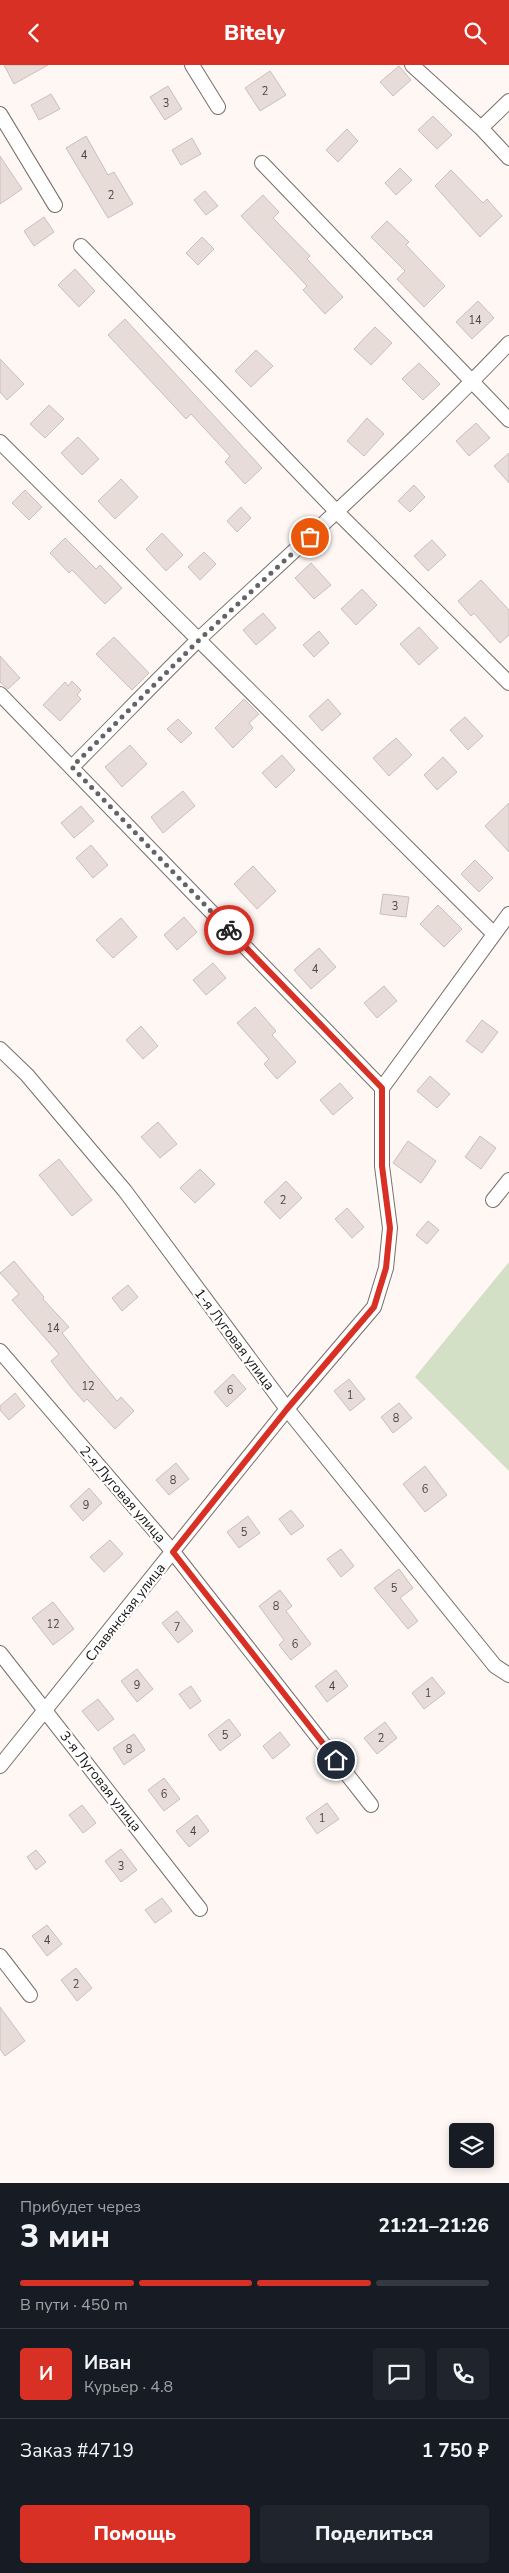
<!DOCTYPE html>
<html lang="ru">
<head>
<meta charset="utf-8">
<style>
  body { margin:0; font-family:"Nunito Sans",sans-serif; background:#20242c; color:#f1f3f6; height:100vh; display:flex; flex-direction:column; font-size:19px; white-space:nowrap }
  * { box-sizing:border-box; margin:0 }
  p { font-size:16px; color:#9ea1a6 }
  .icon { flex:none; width:28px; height:28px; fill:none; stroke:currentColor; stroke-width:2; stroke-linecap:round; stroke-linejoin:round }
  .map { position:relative; height:2118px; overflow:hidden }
  .sheet { display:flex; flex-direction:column; background:#171b24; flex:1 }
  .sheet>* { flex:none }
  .tools { position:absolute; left:449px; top:2058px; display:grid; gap:10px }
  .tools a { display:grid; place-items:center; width:45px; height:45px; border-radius:5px; background:#171b24; box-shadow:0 2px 8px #0003; font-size:25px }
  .pin { position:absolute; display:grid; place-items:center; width:42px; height:42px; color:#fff; margin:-21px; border:2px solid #fff; border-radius:50%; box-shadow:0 1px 5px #0007 }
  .courier { position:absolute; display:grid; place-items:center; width:50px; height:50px; margin:-25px; border:4px solid #d93025; border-radius:50%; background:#fff; color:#222; box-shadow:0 1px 6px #0007 }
  .summary em { font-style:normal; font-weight:800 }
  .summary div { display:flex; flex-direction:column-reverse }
  .summary { display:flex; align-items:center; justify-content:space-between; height:85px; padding:0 20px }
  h1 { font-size:32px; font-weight:800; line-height:38px }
  .bar { display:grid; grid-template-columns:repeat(4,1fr); gap:8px 5px; align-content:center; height:60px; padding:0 20px }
  .bar i { height:6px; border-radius:4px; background:#363941 }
  .bar .selected { background:#d93025 }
  .bar p { grid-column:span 4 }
  .line { display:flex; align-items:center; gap:12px; padding:0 20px; border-top:1px solid #363941 }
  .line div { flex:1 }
  .round { display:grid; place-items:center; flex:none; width:52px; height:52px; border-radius:5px; background:#20242c }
  .action { display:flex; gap:10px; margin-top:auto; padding:10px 20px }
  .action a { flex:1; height:58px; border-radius:5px; background:#d93025; color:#fff; font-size:20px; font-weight:800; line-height:58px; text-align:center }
  .action a+a { background:#20242c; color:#f1f3f6 }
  header { display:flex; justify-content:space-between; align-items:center; height:65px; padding:0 20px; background:#d93025; color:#fff; font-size:22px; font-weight:800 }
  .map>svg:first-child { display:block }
  .green { fill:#d3e0c5 }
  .building { fill:#e8dcd8; stroke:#cabfbb }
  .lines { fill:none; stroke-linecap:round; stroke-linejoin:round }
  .minor-casing { stroke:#786e69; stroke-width:16 }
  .minor { stroke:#fff; stroke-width:14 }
  .done { stroke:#686360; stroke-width:5; stroke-dasharray:0 9 }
  .route { stroke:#d93025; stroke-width:6 }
  .labels { text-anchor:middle; stroke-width:4.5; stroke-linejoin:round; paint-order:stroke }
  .number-label { font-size:11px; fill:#4b4543 }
  .street-label { font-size:14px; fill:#171311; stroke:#fff }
</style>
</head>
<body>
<header><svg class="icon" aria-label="back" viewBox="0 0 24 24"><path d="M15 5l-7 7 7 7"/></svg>Bitely<svg class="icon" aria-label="search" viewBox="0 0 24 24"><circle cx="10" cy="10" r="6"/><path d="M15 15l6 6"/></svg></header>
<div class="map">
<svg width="509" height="2118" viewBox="0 0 509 2118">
  <rect width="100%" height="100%" fill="#fef7f4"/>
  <path class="green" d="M509,1197V1406L415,1312Z"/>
  <path class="building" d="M4,0H48L14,19Z
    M399,1L411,15L393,31L380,17Z
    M270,6L286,30L260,46L245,23Z
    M168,21L182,44L165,55L150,32Z
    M51,29L60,44L39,55L31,40Z
    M433,51L452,70L437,84L418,65Z
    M347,64L358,76L338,97L326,85Z
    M86,71L108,110L114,107L133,139L108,153L66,83Z
    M192,73L201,89L181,100L172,85Z
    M0,91L22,124L0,139Z
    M400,103L412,115L396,130L385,118Z
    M451,105L483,138L487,134L502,151L480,172L435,121Z
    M205,126L218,141L206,150L194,135Z
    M263,130L279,147L273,153L310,191L307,194L343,232L325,249L303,225L307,221L241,151Z
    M44,152L54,167L34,181L24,166Z
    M387,156L409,177L406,180L445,221L424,242L397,214L405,206L371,172Z
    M202,172L214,184L198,200L186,188Z
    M75,204L95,226L79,242L58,220Z
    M478,236L494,253L472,274L456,257Z
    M125,254L262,403L245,419L225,397L230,391L191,349L186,354L108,270Z
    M375,262L392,278L371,300L354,284Z
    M256,285L273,301L251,322L235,306Z
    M0,294L24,319L7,335L0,327Z
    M419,298L440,319L423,335L402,314Z
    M49,340L64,354L45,373L30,359Z
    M367,353L384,369L364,391L347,376Z
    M476,358L490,373L469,391L456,376Z
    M78,372L99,394L82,410L61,388Z
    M509,388V418L494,401Z
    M121,414L138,432L115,454L98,436Z
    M414,420L425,432L410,447L398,436Z
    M25,425L42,442L29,455L12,438Z
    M241,442L251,453L237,467L227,456Z
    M162,468L183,490L166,506L146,484Z
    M65,473L96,504L100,500L122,523L105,539L72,505L69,508L50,488Z
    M432,475L446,490L428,506L414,491Z
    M204,487L216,499L200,515L188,502Z
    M311,498L331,520L314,534L295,513Z
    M481,515L509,545V570L500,578L474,548L471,551L458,536Z
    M362,524L377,540L356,560L341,544Z
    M263,548L276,563L256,580L243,565Z
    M419,562L438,583L419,600L400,579Z
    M319,566L329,578L314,592L303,580Z
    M114,572L149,608L132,625L96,589Z
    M0,591L20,613L8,624L0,617Z
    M72,616L81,625L77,630L81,634L60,656L43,640L65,617L68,621Z
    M244,634L259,649L249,658L253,663L233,683L215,663Z
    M328,634L341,649L322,666L309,651Z
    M465,652L483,671L468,685L450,665Z
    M178,654L192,668L181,678L167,664Z
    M396,673L412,690L389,711L373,693Z
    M130,680L147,699L122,722L105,702Z
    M282,690L295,705L276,723L262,708Z
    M443,692L457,707L437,725L424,710Z
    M183,726L195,741L163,768L151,752Z
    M509,738V787L485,761Z
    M81,741L94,756L74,773L61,758Z
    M91,780L108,800L93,813L76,793Z
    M475,795L493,813L479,827L461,809Z
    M253,801L276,826L257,844L234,819Z
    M383,829L409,832L406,852L380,849Z
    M438,840L462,864L444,882L420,859Z
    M184,852L197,867L177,885L164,870Z
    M121,853L137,872L113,893L96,875Z
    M319,883L336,902L311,924L294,905Z
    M213,898L226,913L206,930L193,915Z
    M384,921L397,936L377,953L364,938Z
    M255,942L276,966L272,970L296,997L277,1014L264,999L269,994L237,958Z
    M482,955L498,967L482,988L466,976Z
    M141,961L158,981L143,994L126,975Z
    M430,1011L450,1029L437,1043L417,1026Z
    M340,1018L353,1033L333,1050L320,1035Z
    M158,1057L177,1079L160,1093L141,1072Z
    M480,1071L496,1083L481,1104L465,1092Z
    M408,1076L436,1096L421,1118L393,1098Z
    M59,1094L92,1135L72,1151L39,1110Z
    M200,1104L215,1119L195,1138L180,1123Z
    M286,1116L302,1133L280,1154L264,1137Z
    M347,1143L364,1162L352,1173L335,1154Z
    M428,1156L439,1165L427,1179L416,1170Z
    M14,1196L44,1232L43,1234L69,1262L62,1268L83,1295L117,1336L121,1332L134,1346L115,1364L87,1334L84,1337L71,1322L51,1296L59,1289L12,1235L19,1229L0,1208Z
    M128,1220L138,1232L122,1246L112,1233Z
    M233,1309L246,1324L227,1342L214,1327Z
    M349,1314L365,1334L350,1346L334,1326Z
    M15,1328L25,1341L9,1355L0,1345V1341Z
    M399,1338L412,1353L393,1368L381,1352Z
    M176,1398L189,1414L169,1430L156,1415Z
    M425,1401L447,1430L425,1447L403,1419Z
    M89,1423L102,1438L83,1456L70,1441Z
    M291,1445L304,1461L291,1470L279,1454Z
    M248,1451L260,1468L239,1483L227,1467Z
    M110,1475L123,1489L104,1507L90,1492Z
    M341,1484L354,1501L341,1512L327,1494Z
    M399,1504L413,1523L400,1533L418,1556L408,1564L374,1523Z
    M280,1525L292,1541L286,1546L311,1579L291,1595L279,1580L284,1575L259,1541Z
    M53,1537L74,1564L53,1580L32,1553Z
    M177,1546L193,1566L178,1578L162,1558Z
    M137,1604L153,1624L137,1637L121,1616Z
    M336,1605L348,1621L327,1637L315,1621Z
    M432,1612L445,1628L424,1644L412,1628Z
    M191,1621L201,1636L190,1644L179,1629Z
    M98,1634L114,1654L98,1666L82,1646Z
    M229,1654L241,1670L220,1686L208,1670Z
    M385,1657L397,1673L377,1689L364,1673Z
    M280,1667L290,1680L273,1694L263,1681Z
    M134,1669L145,1685L124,1700L113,1683Z
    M164,1713L180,1734L164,1746L148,1725Z
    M327,1738L339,1754L317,1769L306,1753Z
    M82,1740L96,1758L83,1768L69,1750Z
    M197,1750L209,1766L189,1782L176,1766Z
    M121,1784L137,1805L121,1817L105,1796Z
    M36,1785L46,1797L36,1805L27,1792Z
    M162,1833L172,1846L155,1858L145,1845Z
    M47,1860L62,1879L47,1891L32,1871Z
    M76,1903L92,1923L77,1936L61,1915Z
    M0,1942L25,1976L5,1991L0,1984Z"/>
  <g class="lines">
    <defs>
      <path id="minor" d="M192,0L218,42
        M412,0L481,63
        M509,36L481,63L509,93
        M0,49L55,140
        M262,98L509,355
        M81,181L337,447L509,618
        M0,377L494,869
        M0,629L382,1023
        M72,702C115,659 157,615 200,573C304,476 411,381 509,278
        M0,984L27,1010L125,1126L287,1344L495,1601L509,1610
        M493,1135L509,1115
        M0,1286L173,1487L371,1740
        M0,1588L200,1844
        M0,1701L287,1344L374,1242L386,1203L390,1163L382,1101V1023L509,849
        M0,1891L30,1930"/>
    </defs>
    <use href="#minor" class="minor-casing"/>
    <use href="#minor" class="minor"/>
  </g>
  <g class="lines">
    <path class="done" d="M229,865L72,702L199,575L310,472"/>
    <path class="route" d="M229,865L382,1023V1101L390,1163L386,1203L374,1242L287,1344L173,1487L336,1695"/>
  </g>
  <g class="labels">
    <g class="number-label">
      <text x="265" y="30">2</text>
      <text x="166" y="42">3</text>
      <text x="84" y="94">4</text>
      <text x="111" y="134">2</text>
      <text x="475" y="259">14</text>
      <text x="395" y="845">3</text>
      <text x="315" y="908">4</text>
      <text x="283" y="1139">2</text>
      <text x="53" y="1267">14</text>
      <text x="88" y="1325">12</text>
      <text x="230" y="1329">6</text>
      <text x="350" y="1334">1</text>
      <text x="396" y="1357">8</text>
      <text x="173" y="1419">8</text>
      <text x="425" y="1428">6</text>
      <text x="86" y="1444">9</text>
      <text x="244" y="1471">5</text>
      <text x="394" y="1527">5</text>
      <text x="276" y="1545">8</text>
      <text x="53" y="1563">12</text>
      <text x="177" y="1566">7</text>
      <text x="295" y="1583">6</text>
      <text x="137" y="1624">9</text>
      <text x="332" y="1625">4</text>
      <text x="428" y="1632">1</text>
      <text x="225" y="1674">5</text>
      <text x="381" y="1677">2</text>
      <text x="129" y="1688">8</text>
      <text x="164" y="1733">6</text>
      <text x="322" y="1757">1</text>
      <text x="193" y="1770">4</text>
      <text x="121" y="1805">3</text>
      <text x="47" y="1879">4</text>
      <text x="76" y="1923">2</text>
    </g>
    <g class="street-label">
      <text transform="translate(235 1274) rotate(53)" y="5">1-я Луговая улица</text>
      <text transform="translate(123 1429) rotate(49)" y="5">2-я Луговая улица</text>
      <text transform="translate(125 1547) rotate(-52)" y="5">Славянская улица</text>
      <text transform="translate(101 1716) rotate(52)" y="5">3-я Луговая улица</text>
    </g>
  </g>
</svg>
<div class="tools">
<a><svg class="icon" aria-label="layers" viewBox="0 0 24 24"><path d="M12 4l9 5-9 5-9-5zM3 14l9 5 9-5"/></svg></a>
</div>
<div class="pin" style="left:310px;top:472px;background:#ea580c"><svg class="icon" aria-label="bag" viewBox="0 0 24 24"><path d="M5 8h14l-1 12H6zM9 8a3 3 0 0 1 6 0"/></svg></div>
<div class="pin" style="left:336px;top:1695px;background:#1f2937"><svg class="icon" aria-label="home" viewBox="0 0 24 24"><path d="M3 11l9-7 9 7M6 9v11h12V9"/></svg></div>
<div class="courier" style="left:229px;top:865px"><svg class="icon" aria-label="bike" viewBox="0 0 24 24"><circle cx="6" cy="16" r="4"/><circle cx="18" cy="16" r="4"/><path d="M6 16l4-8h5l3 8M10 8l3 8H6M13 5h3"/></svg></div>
</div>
<section class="sheet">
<div class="summary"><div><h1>3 мин</h1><p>Прибудет через</p></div><em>21:21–21:26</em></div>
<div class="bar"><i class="selected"></i><i class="selected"></i><i class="selected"></i><i></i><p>В пути · 450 m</p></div>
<div class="line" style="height:90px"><b class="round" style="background:#d93025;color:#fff">И</b><div><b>Иван</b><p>Курьер · 4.8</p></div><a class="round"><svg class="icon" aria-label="chat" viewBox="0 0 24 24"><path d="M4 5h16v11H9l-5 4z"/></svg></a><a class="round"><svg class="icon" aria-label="phone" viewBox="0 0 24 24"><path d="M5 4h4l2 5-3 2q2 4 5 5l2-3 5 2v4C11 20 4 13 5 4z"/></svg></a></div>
<div class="line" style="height:65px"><div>Заказ #4719</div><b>1 750 ₽</b></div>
<div class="action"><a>Помощь</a><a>Поделиться</a></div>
</section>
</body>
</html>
